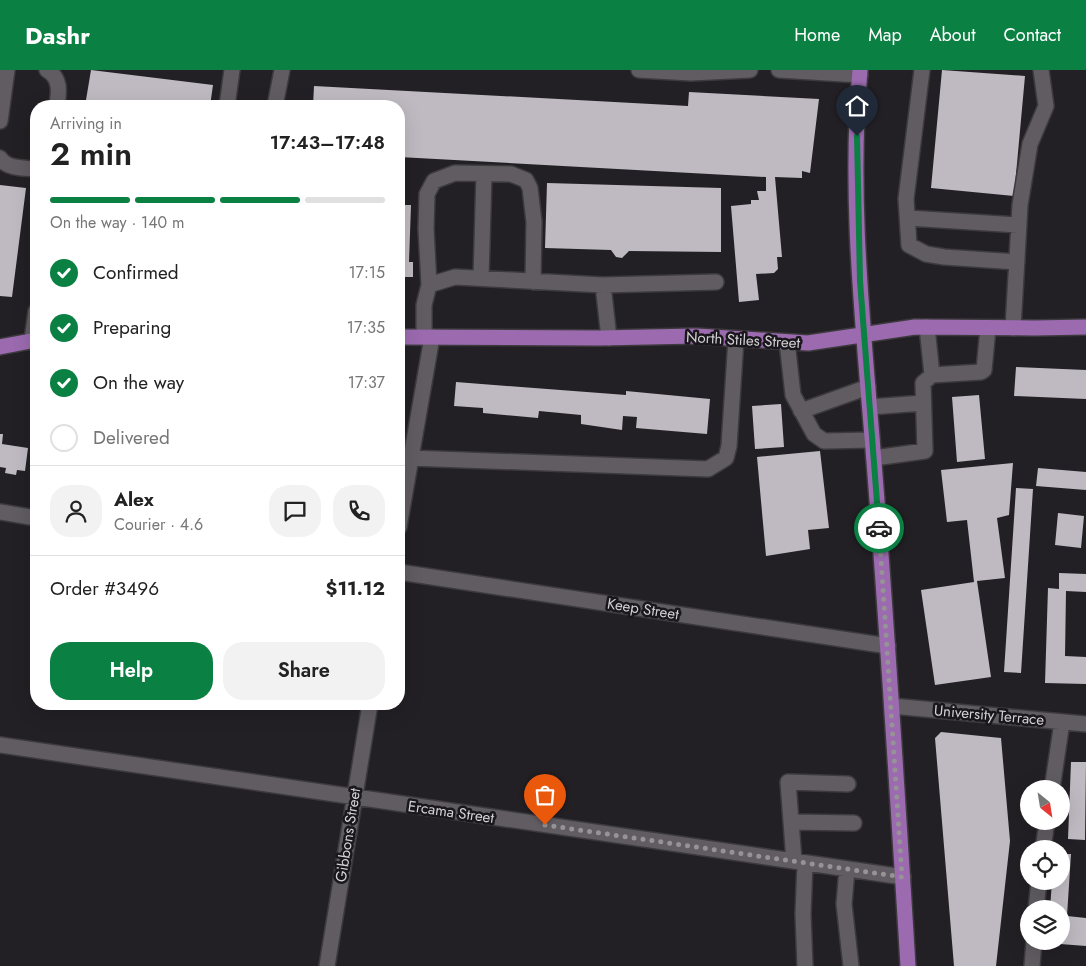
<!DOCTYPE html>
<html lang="en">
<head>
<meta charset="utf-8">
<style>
  body { margin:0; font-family:Jost,sans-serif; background:#f2f2f2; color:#222; height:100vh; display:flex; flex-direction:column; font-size:19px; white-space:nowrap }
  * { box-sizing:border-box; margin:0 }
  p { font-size:16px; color:#767676 }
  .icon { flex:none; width:28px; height:28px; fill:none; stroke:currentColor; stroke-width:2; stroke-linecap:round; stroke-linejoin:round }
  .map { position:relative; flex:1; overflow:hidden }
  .panel { position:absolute; left:30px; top:30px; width:375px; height:610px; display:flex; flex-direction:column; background:#fff; border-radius:20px; box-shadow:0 5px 20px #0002 }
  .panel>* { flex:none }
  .needle { width:32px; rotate:150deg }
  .controls { position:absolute; left:1020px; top:710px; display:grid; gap:10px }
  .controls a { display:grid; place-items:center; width:50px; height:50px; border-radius:50%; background:#fff; box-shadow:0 5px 20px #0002; font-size:25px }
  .pin { position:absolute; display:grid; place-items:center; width:42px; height:42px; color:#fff; margin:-51px -21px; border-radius:50% 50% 50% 0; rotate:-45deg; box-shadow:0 0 5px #0007 }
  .pin .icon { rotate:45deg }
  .courier { position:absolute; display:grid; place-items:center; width:50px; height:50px; margin:-25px; border:4px solid #0b8043; border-radius:50%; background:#fff; color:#222; box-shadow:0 1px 6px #0007 }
  .headline em { font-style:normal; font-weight:600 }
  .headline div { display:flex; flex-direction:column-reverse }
  .headline { display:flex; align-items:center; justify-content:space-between; height:85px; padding:0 20px }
  h1 { font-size:32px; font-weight:600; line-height:38px }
  .bar { display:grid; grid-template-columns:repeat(4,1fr); gap:8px 5px; align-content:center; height:60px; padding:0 20px }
  .bar i { height:6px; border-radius:4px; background:#e0e0e0 }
  .bar .current { background:#0b8043 }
  .bar p { grid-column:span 4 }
  .line { display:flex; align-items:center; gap:12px; padding:0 20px; border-top:1px solid #e0e0e0 }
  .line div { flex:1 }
  .round { display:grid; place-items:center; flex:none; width:52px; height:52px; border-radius:20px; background:#f2f2f2 }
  ol { padding:0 20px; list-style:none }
  li { display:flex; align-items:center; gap:15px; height:55px }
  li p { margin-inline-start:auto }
  li .icon { padding:5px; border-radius:50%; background:#0b8043; color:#fff; stroke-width:4 }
  li:last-child { color:#767676 }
  li i { width:28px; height:28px; border:2px solid #e0e0e0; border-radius:50% }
  .cta { display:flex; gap:10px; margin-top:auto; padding:10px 20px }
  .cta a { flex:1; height:58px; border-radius:20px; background:#0b8043; color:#fff; font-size:20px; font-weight:600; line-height:58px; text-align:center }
  .cta a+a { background:#f2f2f2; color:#222 }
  header { display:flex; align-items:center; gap:30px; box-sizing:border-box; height:70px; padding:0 25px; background:#0b8043; color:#fff }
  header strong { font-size:24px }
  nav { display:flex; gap:28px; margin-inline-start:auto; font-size:18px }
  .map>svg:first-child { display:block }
  .building { fill:#bfbac1 }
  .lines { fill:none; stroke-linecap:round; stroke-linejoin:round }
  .minor-casing { stroke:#3d3a3e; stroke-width:18 }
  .major-casing { stroke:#3d3a3e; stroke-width:18 }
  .minor { stroke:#605c62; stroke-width:15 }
  .major { stroke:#9b6aaf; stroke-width:15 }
  .done { stroke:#969397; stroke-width:5; stroke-dasharray:0 9 }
  .route { stroke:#0b8043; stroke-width:6 }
  .labels { text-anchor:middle; stroke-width:5; stroke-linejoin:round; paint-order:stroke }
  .street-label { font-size:15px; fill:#d4d1d5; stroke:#1a171c }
</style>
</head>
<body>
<header>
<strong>Dashr</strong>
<nav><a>Home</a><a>Map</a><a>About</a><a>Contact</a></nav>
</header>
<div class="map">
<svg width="1086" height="896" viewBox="0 0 1086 896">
  <rect width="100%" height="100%" fill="#232025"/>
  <path class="building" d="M91,0L213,15L210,36H85Z
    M942,0L1025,6L1014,126L931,118Z
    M314,16L688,36L689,22L819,29L810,103L802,101V108L775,107L782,187H777L778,199L774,203L756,204L759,230L739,232L731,136L751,134V130H759L757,121H766V107L399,87V36H313Z
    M547,113L721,118V182L629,181L622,188L616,187L611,180L545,178Z
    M0,115L26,118L12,227L0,226Z
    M399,135H411L409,192H413V207H399Z
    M1016,297L1086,300V329L1014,326Z
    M456,312L626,325V321L710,329L707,364L636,358L637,347L623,346L622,360L581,354V345L539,341L538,348L483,343V338L454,336Z
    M979,325L985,389L957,392L952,327Z
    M781,334L784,377L755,379L752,336Z
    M0,364H3L2,374L28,378L25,401L17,400L16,405L5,403L6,398L0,397Z
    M820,381L829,458L808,460L810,479L766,486L757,387Z
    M1013,393L1009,445L997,448L1005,508L977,511L991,607L935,615L921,520L974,512L967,450L947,452L941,400Z
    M1038,398L1086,402V420L1036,416Z
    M1016,418L1033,419L1021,603L1004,602Z
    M1058,443L1084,446L1081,478L1055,475Z
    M1059,503L1086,504V522L1066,521L1065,586L1086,587V614L1045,613L1048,518L1059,519Z
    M941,662L1001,668L1010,771L996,896H954L935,668Z
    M1071,692H1086L1085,770L1068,769Z
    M1061,784H1071L1067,846L1086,848V876L1047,873V871H1061V839H1050L1052,811H1061Z"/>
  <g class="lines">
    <defs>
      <path id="minor" d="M47,0C61,8 59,22 57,36
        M639,0L691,3L750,0
        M779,0L860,5
        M922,0L906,129L909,175L926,184L944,187L1017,192
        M227,36L232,0
        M275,36L282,0
        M0,51L7,0
        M0,88C7,99 24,98 36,99
        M908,148L1019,155
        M481,208L484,104
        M429,215L426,159L427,124L434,111L455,103L511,104L526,110L530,118L534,152L533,212
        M603,215L609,268
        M927,257L932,305
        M1013,258L1020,135L1030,74L1046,36L1041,0
        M424,267V235L429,215L455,207L603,215L716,212
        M32,270L36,241
        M787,272L793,325L814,364L824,371L872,370
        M870,337L923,333
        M801,341L868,317
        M410,388L708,399L726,388L729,376L736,269
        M874,388L925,381L923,313L932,305L981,302L984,300L988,258
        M0,442L36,448
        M399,457L432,267
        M399,502L888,576
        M892,636L1086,654
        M0,675L903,807
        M1052,719L1062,652
        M791,752L854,753
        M1043,779L1047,751
        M794,791L788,712L848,714
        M847,799L844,834L851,896
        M1036,839L1039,811
        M327,896L370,634
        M805,896L803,844L805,793
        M1032,896L1034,871"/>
      <path id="major" d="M860,0C848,134 865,271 875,405C888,569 898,732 908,896
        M399,267L600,268L696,266L808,273L915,257L1035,258L1086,257
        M0,277L36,270"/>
    </defs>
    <use href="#minor" class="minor-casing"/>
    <use href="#major" class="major-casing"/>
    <use href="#minor" class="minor"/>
    <use href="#major" class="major"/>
  </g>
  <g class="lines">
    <path class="done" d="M545,755L902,807L879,458"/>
    <path class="route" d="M857,66L860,211L879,458"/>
  </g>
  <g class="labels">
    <g class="street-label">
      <text transform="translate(743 270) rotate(3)" y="5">North Stiles Street</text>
      <text transform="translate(643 539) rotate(9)" y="5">Keep Street</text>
      <text transform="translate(989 645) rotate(5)" y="5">University Terrace</text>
      <text transform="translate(451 742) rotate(8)" y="5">Ercama Street</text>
      <text transform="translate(348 765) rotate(-81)" y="5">Gibbons Street</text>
    </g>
  </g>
</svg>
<div class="controls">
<a><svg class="needle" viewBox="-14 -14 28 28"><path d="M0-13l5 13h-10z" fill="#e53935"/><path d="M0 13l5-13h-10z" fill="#767676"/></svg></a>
<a><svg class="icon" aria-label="locate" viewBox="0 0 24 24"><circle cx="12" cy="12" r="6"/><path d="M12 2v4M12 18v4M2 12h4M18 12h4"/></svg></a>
<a><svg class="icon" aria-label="layers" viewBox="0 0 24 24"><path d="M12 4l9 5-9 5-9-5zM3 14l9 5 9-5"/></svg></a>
</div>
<div class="pin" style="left:545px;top:755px;background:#ea580c"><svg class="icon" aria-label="bag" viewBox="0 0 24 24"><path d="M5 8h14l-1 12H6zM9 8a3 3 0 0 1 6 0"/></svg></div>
<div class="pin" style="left:857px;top:66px;background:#1f2937"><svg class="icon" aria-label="home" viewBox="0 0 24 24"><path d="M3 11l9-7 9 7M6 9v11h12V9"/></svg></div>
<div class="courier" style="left:879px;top:458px"><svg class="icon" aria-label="car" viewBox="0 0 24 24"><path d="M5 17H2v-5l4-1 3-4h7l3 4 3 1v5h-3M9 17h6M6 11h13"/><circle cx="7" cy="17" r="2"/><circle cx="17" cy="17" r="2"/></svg></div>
<section class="panel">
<div class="headline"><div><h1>2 min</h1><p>Arriving in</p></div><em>17:43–17:48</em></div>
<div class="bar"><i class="current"></i><i class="current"></i><i class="current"></i><i></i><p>On the way · 140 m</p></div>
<ol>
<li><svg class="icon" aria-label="check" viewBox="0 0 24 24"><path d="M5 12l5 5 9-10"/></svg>Confirmed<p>17:15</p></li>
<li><svg class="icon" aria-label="check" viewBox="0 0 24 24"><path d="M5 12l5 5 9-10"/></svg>Preparing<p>17:35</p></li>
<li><svg class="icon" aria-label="check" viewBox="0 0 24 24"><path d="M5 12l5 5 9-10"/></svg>On the way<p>17:37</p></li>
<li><i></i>Delivered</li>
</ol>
<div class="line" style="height:90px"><a class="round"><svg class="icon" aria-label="person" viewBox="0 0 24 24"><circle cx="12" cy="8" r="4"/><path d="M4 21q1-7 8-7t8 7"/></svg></a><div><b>Alex</b><p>Courier · 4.6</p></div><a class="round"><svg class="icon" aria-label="chat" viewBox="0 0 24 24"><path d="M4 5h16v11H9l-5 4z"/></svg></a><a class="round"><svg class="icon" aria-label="phone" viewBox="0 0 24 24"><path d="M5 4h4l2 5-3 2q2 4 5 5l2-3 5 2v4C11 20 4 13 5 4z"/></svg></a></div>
<div class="line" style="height:65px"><div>Order #3496</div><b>$11.12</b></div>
<div class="cta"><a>Help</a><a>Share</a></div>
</section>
</div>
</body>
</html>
